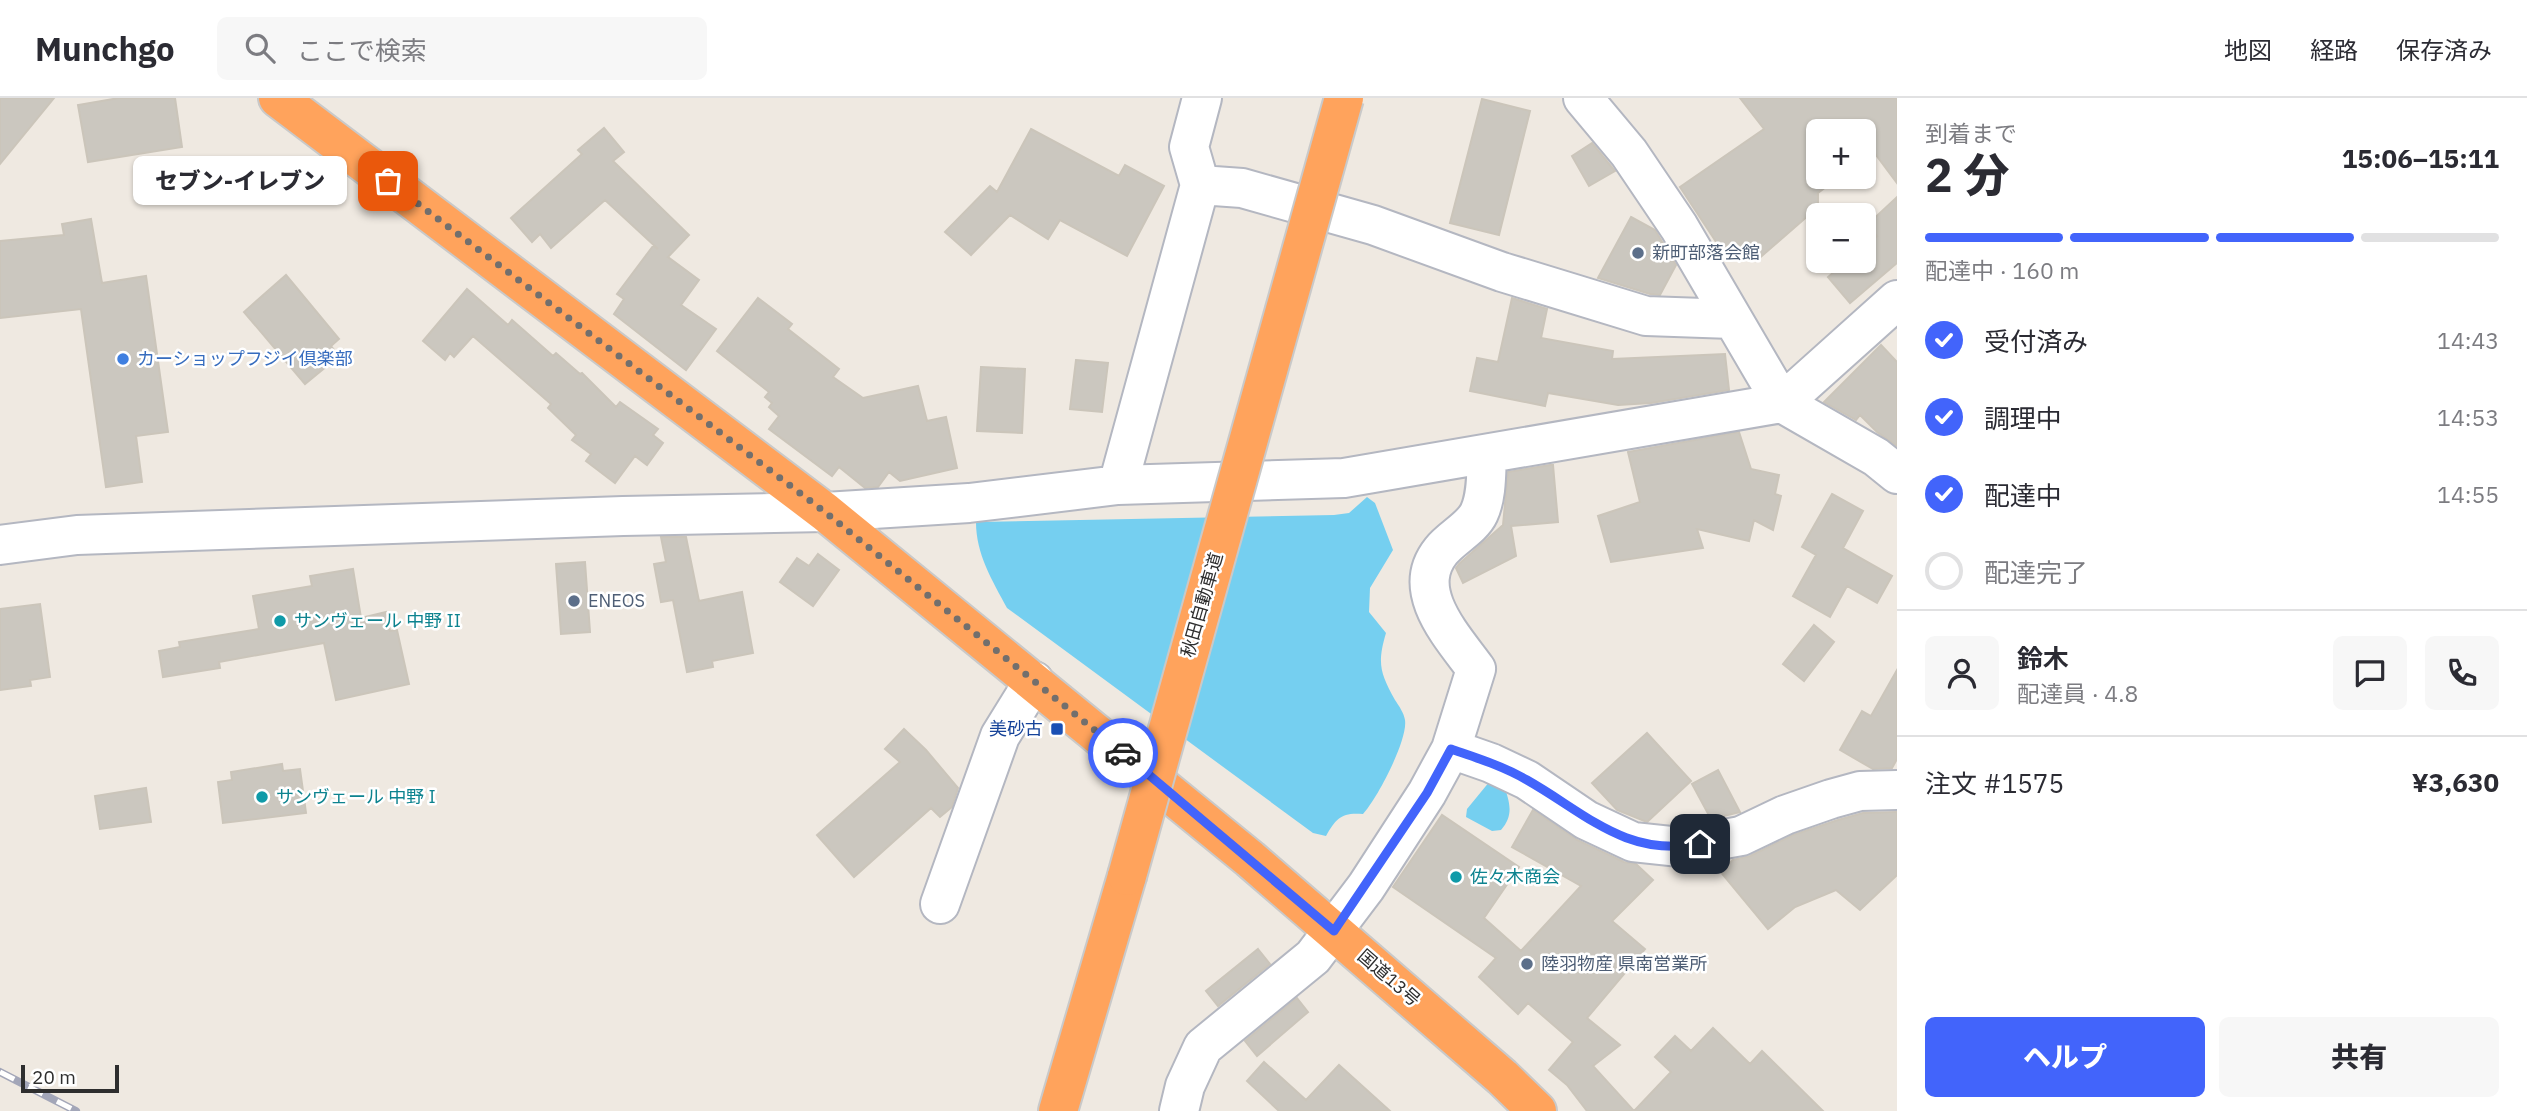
<!DOCTYPE html>
<html lang="ja">
<head>
<meta charset="utf-8">
<style>
  body { margin:0; font-family:"IBM Plex Sans","Noto Sans JP",sans-serif; background:#f7f7f7; color:#2b2b33; height:100vh; display:flex; flex-direction:column; font-size:26px; white-space:nowrap }
  * { box-sizing:border-box; margin:0 }
  p { font-size:23px; color:#7c7c81 }
  .icon { flex:none; width:38px; height:38px; fill:none; stroke:currentColor; stroke-width:2; stroke-linecap:round; stroke-linejoin:round }
  .map { position:relative; flex:1; overflow:hidden }
  .side { display:flex; flex-direction:column; background:#fff; width:630px }
  .side>* { flex:none }
  .fabs { position:absolute; left:1806px; top:21px; display:grid; gap:14px }
  .fabs a { display:grid; place-items:center; width:70px; height:70px; border-radius:10px; background:#fff; box-shadow:0 2px 5px #0004; font-size:35px }
  .scale { position:absolute; left:21px; bottom:18px; width:98px; box-sizing:border-box; padding-left:7px; border:4px solid #2e2e2e; border-top:0; font-size:19px; line-height:24px; white-space:nowrap; color:#2e2e2e; -webkit-text-stroke:5px #fff; paint-order:stroke }
  .pin { position:absolute; display:grid; place-items:center; width:60px; height:60px; color:#fff; margin:-30px; border-radius:14px; box-shadow:0 4px 10px #0006 }
  .courier { position:absolute; display:grid; place-items:center; width:70px; height:70px; margin:-35px; border:5px solid #4264fb; border-radius:50%; background:#fff; color:#222; box-shadow:0 2px 9px #0007 }
  .bubble { position:absolute; height:49px; border-radius:10px; background:#fff; box-shadow:0 2px 5px #0004; font-size:23px; font-weight:800; line-height:49px; text-align:center }
  .headline em { font-style:normal; font-weight:800 }
  .headline div { display:flex; flex-direction:column-reverse }
  .headline { display:flex; align-items:center; justify-content:space-between; height:119px; padding:0 28px }
  h1 { font-size:46px; font-weight:800; line-height:52px }
  .bar { display:grid; grid-template-columns:repeat(4,1fr); gap:10px 7px; align-content:center; height:84px; padding:0 28px }
  .bar i { height:9px; border-radius:5px; background:#e1e1e2 }
  .bar .active { background:#4264fb }
  .bar p { grid-column:span 4 }
  .line { display:flex; align-items:center; gap:18px; padding:0 28px; border-top:2px solid #e1e1e2 }
  .line div { flex:1 }
  .round { display:grid; place-items:center; flex:none; width:74px; height:74px; border-radius:10px; background:#f7f7f7 }
  ol { padding:0 28px; list-style:none }
  li { display:flex; align-items:center; gap:21px; height:77px }
  li p { margin-inline-start:auto }
  li .icon { padding:7px; border-radius:50%; background:#4264fb; color:#fff; stroke-width:4 }
  li:last-child { color:#7c7c81 }
  li i { width:38px; height:38px; border:4px solid #e1e1e2; border-radius:50% }
  .cta { display:flex; gap:14px; margin-top:auto; padding:14px 28px }
  .cta a { flex:1; height:80px; border-radius:10px; background:#4264fb; color:#fff; font-size:28px; font-weight:800; line-height:80px; text-align:center }
  .cta a+a { background:#f7f7f7; color:#2b2b33 }
  header { display:flex; align-items:center; gap:42px; box-sizing:border-box; height:98px; padding:0 35px; background:#fff; border-bottom:2px solid #e1e1e2 }
  header strong { font-size:33px }
  nav { display:flex; gap:38px; margin-inline-start:auto; font-size:24px }
  .search { width:490px; height:63px; background:#f7f7f7; display:flex; align-items:center; gap:18px; box-sizing:border-box; padding:0 24px; border-radius:10px; color:#7c7c81; font-size:26px }
  main { display:flex; flex:1; min-height:0 }
  .map>svg:first-child { display:block }
  .water { fill:#75cff0 }
  .building { fill:#cbc7bf; stroke:#cbc5ba; stroke-width:2 }
  .lines { fill:none; stroke-linecap:round; stroke-linejoin:round }
  .minor-casing { stroke:#b4b7c1; stroke-width:42 }
  .highway-casing { stroke:#c9c9c9; stroke-width:42 }
  .minor { stroke:#fff; stroke-width:38 }
  .highway { stroke:#ffa35c; stroke-width:38 }
  .rail-casing { stroke:#a3a6b8; stroke-width:8 }
  .rail { stroke:#fff; stroke-width:5; stroke-dasharray:16; stroke-linecap:butt }
  .highway-bridge-casing { stroke:#c9c9c9; stroke-width:42; stroke-linecap:butt }
  .highway-bridge { stroke:#ffa35c; stroke-width:38 }
  .done { stroke:#726f6d; stroke-width:7; stroke-dasharray:0 12.6 }
  .route { stroke:#4264fb; stroke-width:9 }
  .service-dot { fill:#5c6f8a; stroke:#fff; stroke-width:2.5 }
  .shop-dot { fill:#3f7fe0; stroke:#fff; stroke-width:2.5 }
  .culture-dot { fill:#0f9aa8; stroke:#fff; stroke-width:2.5 }
  .transit-dot { fill:#1a4fb4; stroke:#fff; stroke-width:2.5 }
  .labels { text-anchor:middle; stroke-width:5; stroke-linejoin:round; paint-order:stroke }
  .service-label { font-size:18px; fill:#4e5e75; stroke:#fff; text-anchor:start }
  .shop-label { font-size:18px; fill:#366cbe; stroke:#fff; text-anchor:start }
  .street-label { font-size:18px; fill:#2e2e2e; stroke:#fff }
  .culture-label { font-size:18px; fill:#0d838f; stroke:#fff; text-anchor:start }
  .transit-label { font-size:18px; fill:#164399; stroke:#fff; text-anchor:end }
</style>
</head>
<body>
<header>
<strong>Munchgo</strong>
<div class="search"><svg class="icon" aria-label="search" viewBox="0 0 24 24"><circle cx="10" cy="10" r="6"/><path d="M15 15l6 6"/></svg>ここで検索</div>
<nav><a>地図</a><a>経路</a><a>保存済み</a></nav>
</header>
<main>
<div class="map">
<svg width="1897" height="1013" viewBox="0 0 1897 1013">
  <rect width="100%" height="100%" fill="#efe9e1"/>
  <path class="water" d="M1367,399L1375,405L1393,452L1370,490L1369,514L1386,535C1377,565 1380,575 1395,602C1399,608 1404,615 1405,622C1408,642 1377,701 1363,716C1342,714 1336,720 1326,738L1313,735L1007,510C992,482 976,456 976,424L1334,417L1349,415Z
    M1490,683L1503,684C1509,703 1515,716 1501,732L1492,733L1466,719L1467,711Z"/>
  <path class="building" d="M0,0H54L0,66Z
    M119,0H175L182,49L88,64L78,7Z
    M1740,0H1897V85L1873,53L1864,60V33H1818V79H1839L1818,95V109L1756,163L1748,153L1728,162L1680,89L1764,31Z
    M1482,1L1530,13L1499,137L1450,125Z
    M604,30L624,54L613,63L689,137L668,159L699,182L681,207L716,231L686,272L614,216L624,201L617,196L653,148L658,151L605,102L551,150L540,136L532,144L511,120L582,56L578,52Z
    M1031,31L1119,78L1125,67L1164,88L1127,158L1060,122L1048,141L1010,117L971,157L945,134L990,88L997,94Z
    M1592,45L1615,73L1589,88L1572,58Z
    M1897,99V165L1850,205L1828,179L1847,163H1864V148L1877,138L1867,127Z
    M1631,119L1655,132L1676,167L1660,197L1650,196L1598,180Z
    M91,121L102,185L146,178L168,334L136,338L142,384L106,389L81,211L0,220V143L64,137L62,126Z
    M286,177L339,241L331,248L339,258L305,286L244,214Z
    M467,191L508,227L512,222L553,258L556,255L580,276L582,275L616,309L620,304L658,331L653,337L663,345L647,367L635,358L615,385L586,363L591,356L572,342L576,337L548,310L551,306L473,238L454,259L450,255L445,262L423,243Z
    M758,200L792,226L788,231L839,271L833,279L863,300L918,288L927,323L946,319L957,370L900,383L889,374L878,389L865,390L839,369L832,378L769,331L779,318L769,309L772,305L765,299L769,294L717,253Z
    M1512,200L1547,211L1541,240L1613,253L1612,261L1725,256L1729,292L1651,305L1618,307L1548,295L1545,308L1470,293L1477,260L1498,264Z
    M1881,247L1897,264V348L1877,334L1860,317L1856,322L1824,304Z
    M1076,262L1108,265L1102,314L1070,311Z
    M981,269L1025,271L1022,335L977,333Z
    M1739,334L1751,371L1779,377L1775,396L1781,398L1773,432L1754,422L1749,443L1697,431L1703,450L1611,464L1598,418L1640,404L1628,354Z
    M1550,367H1553L1558,424L1511,428L1516,458L1463,485L1456,470L1459,466L1503,427L1508,374Z
    M1832,396L1863,413L1843,450L1892,478L1877,505L1847,488L1830,519L1793,498L1816,457L1802,449Z
    M661,439H686L699,503L742,494L753,555L712,563L713,569L687,574L673,502L661,504L654,466L666,464Z
    M818,456L839,472L813,508L780,484L797,460L809,468Z
    M585,464L590,534L561,536L556,466Z
    M353,471L361,520L386,514L390,533L397,532L409,586L336,602L324,545L219,564L220,570L163,579L159,553L180,549L179,544L259,531L253,498L312,488L310,478Z
    M40,506L50,579L30,582L31,588L0,592V511Z
    M1814,527L1834,544L1804,583L1783,566Z
    M1897,572V661L1892,670L1873,671L1840,652L1862,613L1871,618Z
    M904,631L926,652L958,690L952,709L940,719L931,710L854,779L817,737L900,664L885,651Z
    M1647,635L1691,683L1647,724L1617,712L1592,685Z
    M282,666L283,673L300,671L306,715L223,725L218,684L232,682L231,674Z
    M1718,672L1740,714L1711,721L1692,686Z
    M146,690L151,724L100,731L95,698Z
    M1533,712L1577,742L1624,764L1636,766L1653,782L1612,823L1645,851L1587,920L1620,947L1593,968L1634,1013H1587L1567,987L1549,972L1573,944L1528,905L1518,916L1479,879L1496,860L1393,789L1442,717L1519,769L1484,820L1521,853L1581,788L1512,749Z
    M1897,714V777L1860,812L1836,792L1795,809L1768,831L1720,773L1733,762L1750,758L1793,737L1838,722L1863,715Z
    M1258,851L1270,866L1218,908L1206,893Z
    M1297,900L1308,914L1257,958L1245,943Z
    M1713,930L1750,966L1762,953L1823,1013H1634L1671,974L1655,959L1675,938L1691,953Z
    M1264,964L1306,1002L1339,967L1390,1013H1279L1247,983Z"/>
  <g class="lines">
    <defs>
      <path id="minor" d="M1583,0L1629,55L1679,129L1782,305L1876,359L1897,376
        M1200,87L1242,90L1373,127L1502,174L1646,218L1732,221
        M1118,387L1200,87L1189,49L1202,0
        M0,447L77,437L623,418L825,414L969,405L1118,387L1344,380L1782,305L1897,202
        M1451,651L1491,665L1527,682L1586,722L1633,744L1680,749L1741,738L1785,717L1831,701L1860,693L1897,692
        M940,806L1000,638L1034,583
        M1179,1013L1185,988L1203,949L1313,859L1366,789L1427,695L1451,651L1476,571C1452,538 1409,493 1441,453C1451,440 1472,430 1479,415C1487,398 1486,375 1487,357"/>
      <path id="highway" d="M278,0L825,414L1250,761L1502,979L1537,1013
        M1058,1013L1127,778"/>
    </defs>
    <use href="#minor" class="minor-casing"/>
    <use href="#highway" class="highway-casing"/>
    <use href="#minor" class="minor"/>
    <use href="#highway" class="highway"/>
    <defs>
      <path id="rail" d="M0,974L76,1013"/>
    </defs>
    <use href="#rail" class="rail-casing"/>
    <use href="#rail" class="rail"/>
    <defs>
      <path id="highway-bridge" d="M1127,778L1344,0"/>
    </defs>
    <use href="#highway-bridge" class="highway-bridge-casing"/>
    <use href="#highway-bridge" class="highway-bridge"/>
  </g>
  <g class="lines">
    <path class="done" d="M388,83L825,414L1123,655"/>
    <path class="route" d="M1123,655L1334,833L1427,695L1451,651C1477,660 1503,668 1527,682C1587,716 1625,759 1700,746"/>
  </g>
  <g class="service-dot">
    <circle cx="1638" cy="155" r="7"/>
    <circle cx="574" cy="503" r="7"/>
    <circle cx="1527" cy="866" r="7"/>
  </g>
  <circle class="shop-dot" cx="123" cy="261" r="7"/>
  <g class="culture-dot">
    <circle cx="280" cy="523" r="7"/>
    <circle cx="262" cy="699" r="7"/>
    <circle cx="1456" cy="779" r="7"/>
  </g>
  <rect class="transit-dot" x="1050" y="624" width="14" height="14" rx="3.5"/>
  <g class="labels">
    <g class="service-label">
      <text x="1652" y="161">新町部落会館</text>
      <text x="588" y="509">ENEOS</text>
      <text x="1541" y="872">陸羽物産 県南営業所</text>
    </g>
    <g class="shop-label">
      <text x="137" y="267">カーショップフジイ倶楽部</text>
    </g>
    <g class="street-label">
      <text transform="translate(1202 507) rotate(-74)" y="6">秋田自動車道</text>
      <text transform="translate(1389 880) rotate(41)" y="6">国道13号</text>
    </g>
    <g class="culture-label">
      <text x="294" y="529">サンヴェール 中野 II</text>
      <text x="276" y="705">サンヴェール 中野 I</text>
      <text x="1470" y="785">佐々木商会</text>
    </g>
    <g class="transit-label">
      <text x="1043" y="637">美砂古</text>
    </g>
  </g>
</svg>
<div class="fabs">
<a>+</a>
<a>−</a>
</div>
<div class="scale">20 m</div>
<div class="pin" style="left:388px;top:83px;background:#ea580c"><svg class="icon" aria-label="bag" viewBox="0 0 24 24"><path d="M5 8h14l-1 12H6zM9 8a3 3 0 0 1 6 0"/></svg></div>
<div class="pin" style="left:1700px;top:746px;background:#1f2937"><svg class="icon" aria-label="home" viewBox="0 0 24 24"><path d="M3 11l9-7 9 7M6 9v11h12V9"/></svg></div>
<div class="courier" style="left:1123px;top:655px"><svg class="icon" aria-label="car" viewBox="0 0 24 24"><path d="M5 17H2v-5l4-1 3-4h7l3 4 3 1v5h-3M9 17h6M6 11h13"/><circle cx="7" cy="17" r="2"/><circle cx="17" cy="17" r="2"/></svg></div>
<div class="bubble" style="left:133px;top:58px;width:214px">セブン-イレブン</div>
</div>
<section class="side">
<div class="headline"><div><h1>2 分</h1><p>到着まで</p></div><em>15:06–15:11</em></div>
<div class="bar"><i class="active"></i><i class="active"></i><i class="active"></i><i></i><p>配達中 · 160 m</p></div>
<ol>
<li><svg class="icon" aria-label="check" viewBox="0 0 24 24"><path d="M5 12l5 5 9-10"/></svg>受付済み<p>14:43</p></li>
<li><svg class="icon" aria-label="check" viewBox="0 0 24 24"><path d="M5 12l5 5 9-10"/></svg>調理中<p>14:53</p></li>
<li><svg class="icon" aria-label="check" viewBox="0 0 24 24"><path d="M5 12l5 5 9-10"/></svg>配達中<p>14:55</p></li>
<li><i></i>配達完了</li>
</ol>
<div class="line" style="height:126px"><a class="round"><svg class="icon" aria-label="person" viewBox="0 0 24 24"><circle cx="12" cy="8" r="4"/><path d="M4 21q1-7 8-7t8 7"/></svg></a><div><b>鈴木</b><p>配達員 · 4.8</p></div><a class="round"><svg class="icon" aria-label="chat" viewBox="0 0 24 24"><path d="M4 5h16v11H9l-5 4z"/></svg></a><a class="round"><svg class="icon" aria-label="phone" viewBox="0 0 24 24"><path d="M5 4h4l2 5-3 2q2 4 5 5l2-3 5 2v4C11 20 4 13 5 4z"/></svg></a></div>
<div class="line" style="height:91px"><div>注文 #1575</div><b>¥3,630</b></div>
<div class="cta"><a>ヘルプ</a><a>共有</a></div>
</section>
</main>
</body>
</html>
